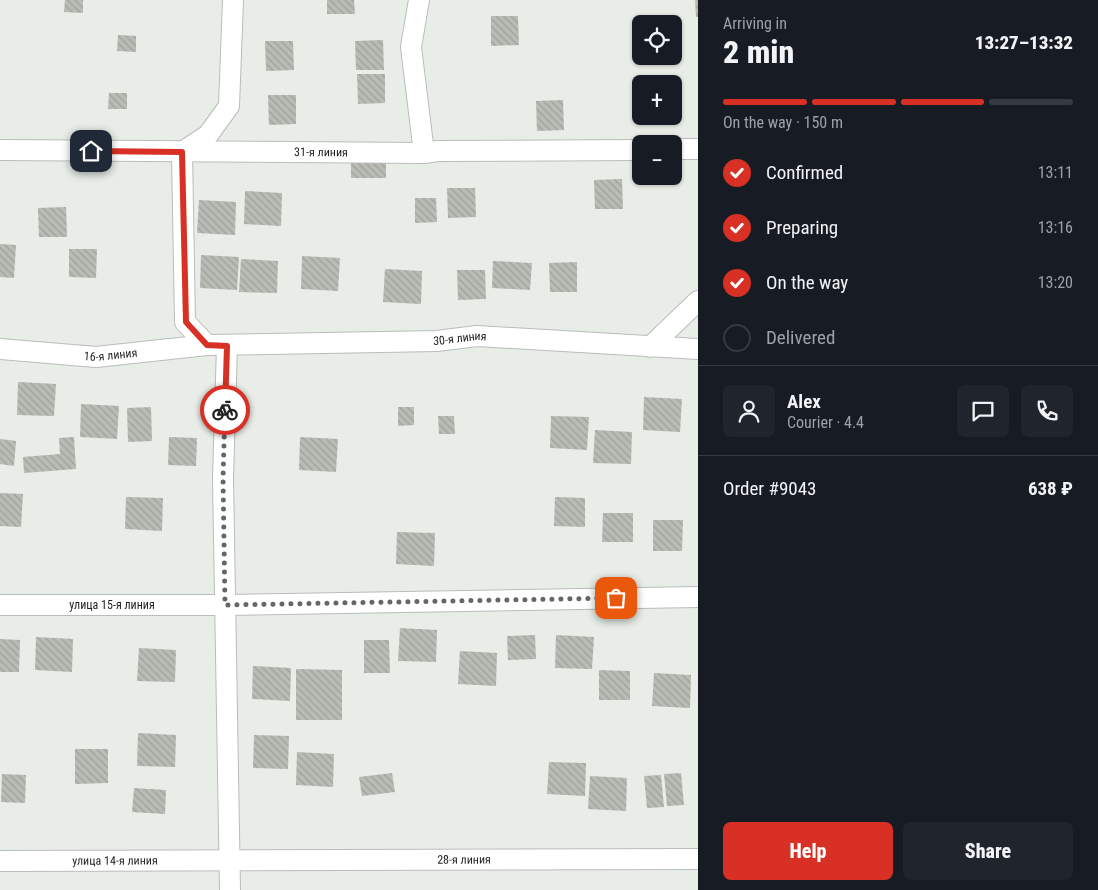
<!DOCTYPE html>
<html lang="en">
<head>
<meta charset="utf-8">
<style>
  body { margin:0; font-family:"Roboto Condensed",sans-serif; background:#20242c; color:#f1f3f6; height:100vh; display:flex; flex-direction:column; font-size:19px; white-space:nowrap }
  * { box-sizing:border-box; margin:0 }
  p { font-size:16px; color:#9ea1a6 }
  .icon { flex:none; width:28px; height:28px; fill:none; stroke:currentColor; stroke-width:2; stroke-linecap:round; stroke-linejoin:round }
  .map { position:relative; flex:1; overflow:hidden }
  .sheet { display:flex; flex-direction:column; background:#171b24; width:400px }
  .sheet>* { flex:none }
  .buttons { position:absolute; left:632px; top:15px; display:grid; gap:10px }
  .buttons a { display:grid; place-items:center; width:50px; height:50px; border-radius:8px; background:#171b24; box-shadow:0 1px 4px #0004; font-size:25px }
  .pin { position:absolute; display:grid; place-items:center; width:42px; height:42px; color:#fff; margin:-21px; border-radius:10px; box-shadow:0 2px 8px #0006 }
  .courier { position:absolute; display:grid; place-items:center; width:50px; height:50px; margin:-25px; border:4px solid #d93025; border-radius:50%; background:#fff; color:#222; box-shadow:0 1px 6px #0007 }
  .summary em { font-style:normal; font-weight:800 }
  .summary div { display:flex; flex-direction:column-reverse }
  .summary { display:flex; align-items:center; justify-content:space-between; height:85px; padding:0 25px }
  h1 { font-size:32px; font-weight:800; line-height:38px }
  .bar { display:grid; grid-template-columns:repeat(4,1fr); gap:8px 5px; align-content:center; height:60px; padding:0 25px }
  .bar i { height:6px; border-radius:4px; background:#363941 }
  .bar .selected { background:#d93025 }
  .bar p { grid-column:span 4 }
  .line { display:flex; align-items:center; gap:12px; padding:0 25px; border-top:1px solid #363941 }
  .line div { flex:1 }
  .round { display:grid; place-items:center; flex:none; width:52px; height:52px; border-radius:8px; background:#20242c }
  ol { padding:0 25px; list-style:none }
  li { display:flex; align-items:center; gap:15px; height:55px }
  li p { margin-inline-start:auto }
  li .icon { padding:5px; border-radius:50%; background:#d93025; color:#fff; stroke-width:4 }
  li:last-child { color:#9ea1a6 }
  li i { width:28px; height:28px; border:2px solid #363941; border-radius:50% }
  .button { display:flex; gap:10px; margin-top:auto; padding:10px 25px }
  .button a { flex:1; height:58px; border-radius:8px; background:#d93025; color:#fff; font-size:20px; font-weight:800; line-height:58px; text-align:center }
  .button a+a { background:#20242c; color:#f1f3f6 }
  main { display:flex; flex:1; min-height:0 }
  .map>svg:first-child { display:block }
  .building { fill:url(#building-back-hatch) }
  .lines { fill:none; stroke-linecap:round; stroke-linejoin:round }
  .minor-casing { stroke:#b9bdb9; stroke-width:22 }
  .minor { stroke:#fff; stroke-width:20 }
  .done { stroke:#646765; stroke-width:5; stroke-dasharray:0 9 }
  .route { stroke:#d93025; stroke-width:6 }
  .labels { text-anchor:middle; stroke-width:5; stroke-linejoin:round; paint-order:stroke }
  .street-label { font-size:12px; fill:#1d1f1e; stroke:#e8ede8 }
</style>
</head>
<body>
<main>
<div class="map">
<svg width="698" height="890" viewBox="0 0 698 890">
  <defs>
    <pattern id="building-back-hatch" width="6" height="6" patternUnits="userSpaceOnUse" patternTransform="scale(1.25)"><rect width="6" height="6" fill="#b9bbb5"/><path d="M-1 5l2 2M0 0l6 6M5-1l2 2" fill="none" stroke="#9fa09b"/></pattern>
  </defs>
  <rect width="100%" height="100%" fill="#e8ede8"/>
  <path class="building" d="M65,0H83V13L64,12Z
    M327,0H354L355,14H327Z
    M695,0H698V17H696Z
    M491,16H518L519,45L491,46Z
    M118,35L136,36V52L117,51Z
    M383,40L384,70H356L355,41Z
    M265,41H293L294,70L266,71Z
    M357,74H385V103L358,104Z
    M632,81H660V84H641V111H633Z
    M109,93H127V109H108Z
    M268,95H296V124L269,125Z
    M563,100L564,130L537,131L536,101Z
    M386,162V178H351V163Z
    M622,179L623,209H595L594,180Z
    M447,188H475L476,217L448,218Z
    M245,191L282,193L281,226L244,224Z
    M415,198H436L437,222L415,223Z
    M199,200L236,202L235,235L197,233Z
    M66,207L67,237H39L38,208Z
    M0,244L16,245L14,278L0,277Z
    M69,249H97L96,278L69,277Z
    M201,255L239,257L237,290L200,288Z
    M302,256L340,258L338,291L301,289Z
    M241,259L278,261L277,293L239,292Z
    M493,261L532,263L530,290L492,288Z
    M577,262V292H550L549,263Z
    M385,269L422,271L421,304L383,302Z
    M457,270H485L486,299L458,300Z
    M18,382L56,384L54,416L17,415Z
    M644,397L682,399L680,432L643,430Z
    M81,404L119,406L117,439L80,437Z
    M151,407L152,441L128,442L127,408Z
    M398,407H414V425L398,426Z
    M438,416H454L455,434H439Z
    M551,416L589,417L587,450L550,448Z
    M595,430L632,432L631,464L593,463Z
    M74,437L76,469L24,473L23,457L60,454L59,438Z
    M169,437L197,438L196,466L168,465Z
    M300,437L338,439L336,472L299,470Z
    M0,439L16,441L14,466L0,464Z
    M0,493L23,494L21,527L0,526Z
    M126,497L163,498L162,531L125,529Z
    M555,497L585,498V527L554,526Z
    M603,513H633V542H602Z
    M653,520H683L682,551H653Z
    M397,532L435,533L434,566L396,564Z
    M400,628L437,630L436,662L398,661Z
    M535,635L536,659L508,660L507,636Z
    M556,635L594,637L592,669L555,668Z
    M36,637L73,639L72,672L35,670Z
    M0,639L20,640L19,672H0Z
    M364,640H389L390,673H364Z
    M139,648L176,650L175,682L137,681Z
    M460,651L497,653L496,686L458,684Z
    M253,666L291,668L290,701L252,699Z
    M296,669L342,670V720H296Z
    M599,670L630,671V700H599Z
    M654,673L691,675L690,708L652,706Z
    M138,733L176,735L175,767L137,766Z
    M254,735L289,736L288,769L253,768Z
    M75,749H108V783L75,784Z
    M297,752L334,754L333,787L296,785Z
    M549,762L586,763L585,796L547,794Z
    M392,773L395,792L362,796L359,777Z
    M681,773L684,805L667,806L664,774Z
    M2,774L26,775L25,803L1,802Z
    M661,775L664,807L647,808L644,776Z
    M590,776L627,778L626,811L588,809Z
    M134,788L166,790L165,814L132,812Z"/>
  <g class="lines">
    <defs>
      <g id="minor">
        <path d="M419,0L411,47L424,153"/>
        <path d="M674,149H698"/>
        <path id="s1" d="M0,150L424,153L438,151L641,150"/>
        <path d="M207,345L185,322L182,152L208,135L229,106L233,0"/>
        <path d="M227,346L223,478L230,890"/>
        <path d="M650,347L698,301"/>
        <path id="s2" d="M0,349L96,357L207,345L437,341L477,336L698,349"/>
        <path id="s3" d="M0,605H225L698,597"/>
        <path id="s4" d="M0,861L698,859"/>
      </g>
    </defs>
    <use href="#minor" class="minor-casing"/>
    <use href="#minor" class="minor"/>
  </g>
  <g class="lines">
    <path class="done" d="M225,410L223,478L225,605L616,598"/>
    <path class="route" d="M91,151L182,152L186,322L207,345L227,346L225,410"/>
  </g>
  <g class="labels">
    <g class="street-label">
      <text dy="4" stroke="none"><textPath href="#s1" startOffset="321">31-я линия</textPath></text>
      <text dy="4" stroke="none"><textPath href="#s2" startOffset="461">30-я линия</textPath></text>
      <text dy="4" stroke="none"><textPath href="#s2" startOffset="111">16-я линия</textPath></text>
      <text dy="4" stroke="none"><textPath href="#s3" startOffset="112">улица 15-я линия</textPath></text>
      <text dy="4" stroke="none"><textPath href="#s4" startOffset="115">улица 14-я линия</textPath></text>
      <text dy="4" stroke="none"><textPath href="#s4" startOffset="464">28-я линия</textPath></text>
    </g>
  </g>
</svg>
<div class="buttons">
<a><svg class="icon" aria-label="locate" viewBox="0 0 24 24"><circle cx="12" cy="12" r="6"/><path d="M12 2v4M12 18v4M2 12h4M18 12h4"/></svg></a>
<a>+</a>
<a>−</a>
</div>
<div class="pin" style="left:616px;top:598px;background:#ea580c"><svg class="icon" aria-label="bag" viewBox="0 0 24 24"><path d="M5 8h14l-1 12H6zM9 8a3 3 0 0 1 6 0"/></svg></div>
<div class="pin" style="left:91px;top:151px;background:#1f2937"><svg class="icon" aria-label="home" viewBox="0 0 24 24"><path d="M3 11l9-7 9 7M6 9v11h12V9"/></svg></div>
<div class="courier" style="left:225px;top:410px"><svg class="icon" aria-label="bike" viewBox="0 0 24 24"><circle cx="6" cy="16" r="4"/><circle cx="18" cy="16" r="4"/><path d="M6 16l4-8h5l3 8M10 8l3 8H6M13 5h3"/></svg></div>
</div>
<section class="sheet">
<div class="summary"><div><h1>2 min</h1><p>Arriving in</p></div><em>13:27–13:32</em></div>
<div class="bar"><i class="selected"></i><i class="selected"></i><i class="selected"></i><i></i><p>On the way · 150 m</p></div>
<ol>
<li><svg class="icon" aria-label="check" viewBox="0 0 24 24"><path d="M5 12l5 5 9-10"/></svg>Confirmed<p>13:11</p></li>
<li><svg class="icon" aria-label="check" viewBox="0 0 24 24"><path d="M5 12l5 5 9-10"/></svg>Preparing<p>13:16</p></li>
<li><svg class="icon" aria-label="check" viewBox="0 0 24 24"><path d="M5 12l5 5 9-10"/></svg>On the way<p>13:20</p></li>
<li><i></i>Delivered</li>
</ol>
<div class="line" style="height:90px"><a class="round"><svg class="icon" aria-label="person" viewBox="0 0 24 24"><circle cx="12" cy="8" r="4"/><path d="M4 21q1-7 8-7t8 7"/></svg></a><div><b>Alex</b><p>Courier · 4.4</p></div><a class="round"><svg class="icon" aria-label="chat" viewBox="0 0 24 24"><path d="M4 5h16v11H9l-5 4z"/></svg></a><a class="round"><svg class="icon" aria-label="phone" viewBox="0 0 24 24"><path d="M5 4h4l2 5-3 2q2 4 5 5l2-3 5 2v4C11 20 4 13 5 4z"/></svg></a></div>
<div class="line" style="height:65px"><div>Order #9043</div><b>638 ₽</b></div>
<div class="button"><a>Help</a><a>Share</a></div>
</section>
</main>
</body>
</html>
